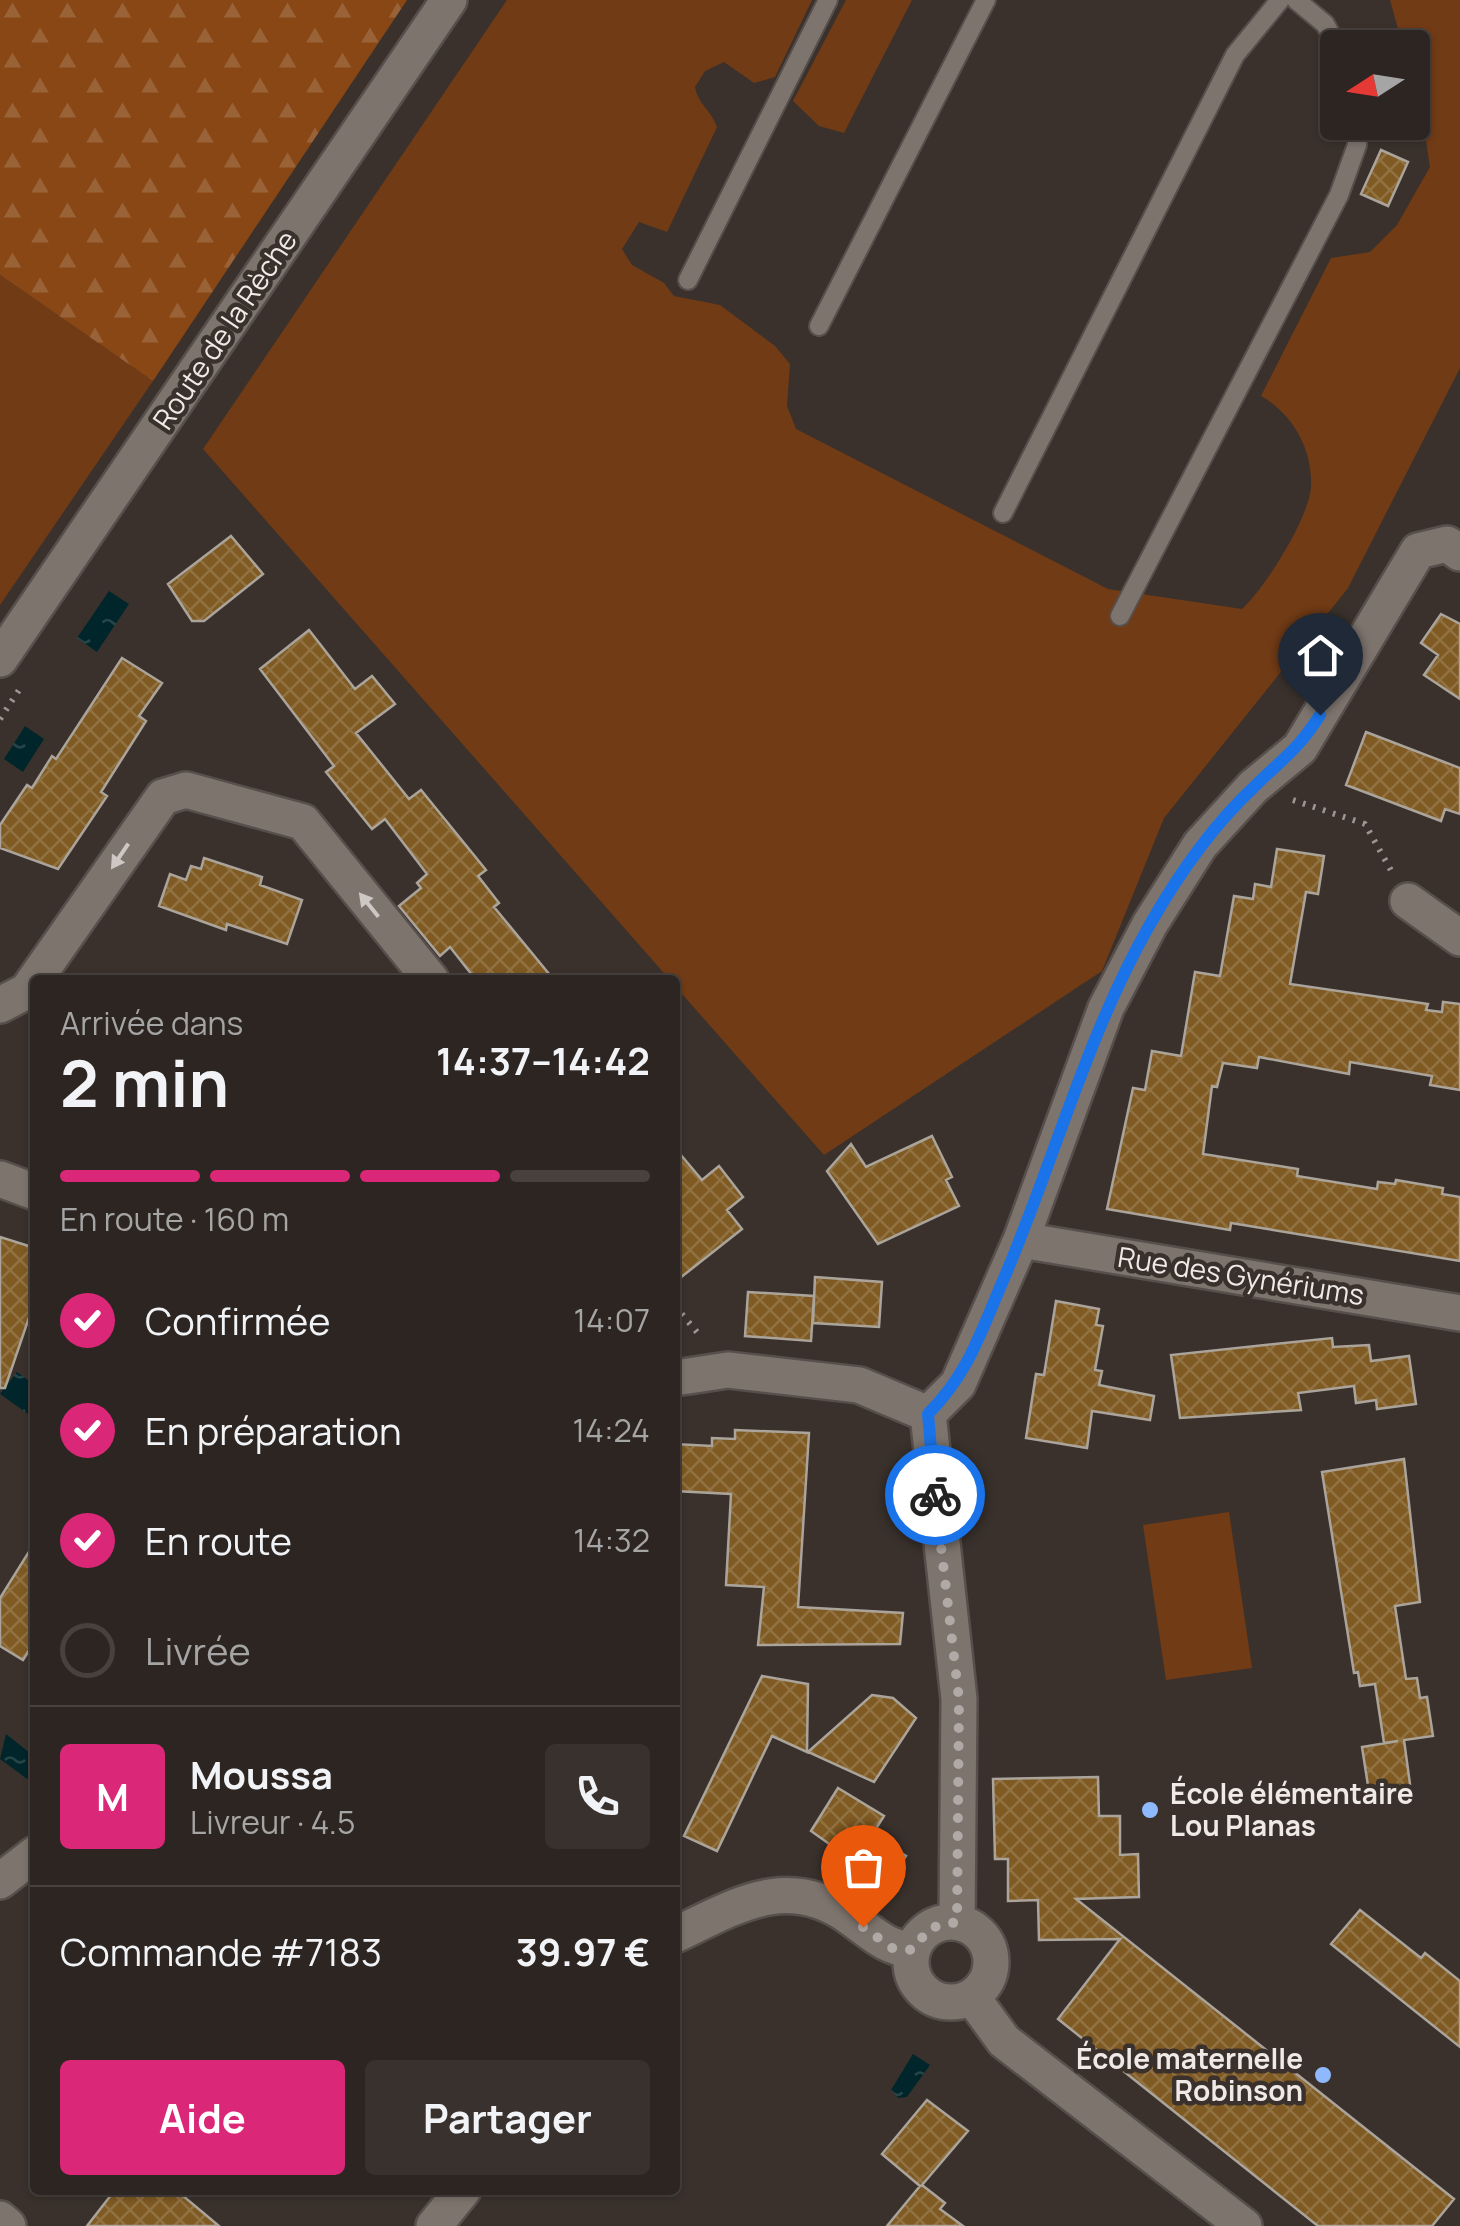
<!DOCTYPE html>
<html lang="fr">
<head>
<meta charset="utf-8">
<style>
  body { margin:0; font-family:Manrope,sans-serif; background:#38312e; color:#f1f3f6; height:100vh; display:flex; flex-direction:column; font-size:38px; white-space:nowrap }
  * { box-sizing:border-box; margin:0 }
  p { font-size:32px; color:#a6a5a5 }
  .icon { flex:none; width:55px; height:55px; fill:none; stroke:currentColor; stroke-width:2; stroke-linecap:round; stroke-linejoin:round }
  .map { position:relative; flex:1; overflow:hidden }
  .drawer { position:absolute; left:30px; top:975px; width:650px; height:1220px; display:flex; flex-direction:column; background:#2c2521; border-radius:10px; box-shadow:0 2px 8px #0004,0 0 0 2px #48423f }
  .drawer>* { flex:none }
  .needle { width:65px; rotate:258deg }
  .buttons { position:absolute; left:1320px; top:30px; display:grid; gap:20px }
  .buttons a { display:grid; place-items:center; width:110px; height:110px; border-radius:10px; background:#2c2521; box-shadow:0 2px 8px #0004,0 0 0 2px #48423f; font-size:50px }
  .pin { position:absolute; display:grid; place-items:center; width:85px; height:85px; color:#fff; margin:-102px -42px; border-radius:50% 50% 50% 0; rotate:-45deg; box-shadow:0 0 10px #0007 }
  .pin .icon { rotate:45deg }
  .courier { position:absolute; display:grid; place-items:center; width:100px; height:100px; margin:-50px; border:8px solid #1a73e8; border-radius:50%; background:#fff; color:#222; box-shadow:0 2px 12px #0007 }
  .overview em { font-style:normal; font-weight:700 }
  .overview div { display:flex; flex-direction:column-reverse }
  .overview { display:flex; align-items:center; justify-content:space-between; height:170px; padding:0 30px }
  h1 { font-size:65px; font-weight:700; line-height:75px }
  .bar { display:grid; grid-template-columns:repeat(4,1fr); gap:15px 10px; align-content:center; height:120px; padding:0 30px }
  .bar i { height:12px; border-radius:8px; background:#48423f }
  .bar .selected { background:#db2777 }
  .bar p { grid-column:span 4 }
  .line { display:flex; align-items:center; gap:25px; padding:0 30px; border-top:2px solid #48423f }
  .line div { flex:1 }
  .round { display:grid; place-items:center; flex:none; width:105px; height:105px; border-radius:10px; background:#38312e }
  ol { padding:0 30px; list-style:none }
  li { display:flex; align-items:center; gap:30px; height:110px }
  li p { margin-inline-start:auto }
  li .icon { padding:10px; border-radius:50%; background:#db2777; color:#fff; stroke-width:4 }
  li:last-child { color:#a6a5a5 }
  li i { width:55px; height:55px; border:5px solid #48423f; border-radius:50% }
  .button { display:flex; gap:20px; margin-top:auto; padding:20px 30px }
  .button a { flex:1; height:115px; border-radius:10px; background:#db2777; color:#fff; font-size:40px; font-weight:700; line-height:115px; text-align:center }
  .button a+a { background:#38312e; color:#f1f3f6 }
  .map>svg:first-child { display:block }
  .green { fill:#713b15 }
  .forest { fill:url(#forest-firs) }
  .water { fill:url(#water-ripples) }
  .building { fill:url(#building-cross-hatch); stroke:#aba49b; stroke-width:2.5 }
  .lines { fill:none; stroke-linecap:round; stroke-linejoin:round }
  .lane-casing { stroke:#574f4b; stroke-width:22 }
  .street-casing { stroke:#574f4b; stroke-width:40 }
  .path { stroke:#9d9692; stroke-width:6; stroke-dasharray:2.5 8; stroke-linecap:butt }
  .lane { stroke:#7e746e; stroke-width:18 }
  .street { stroke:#7e746e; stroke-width:35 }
  .oneway { fill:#cec7c3 }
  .done { stroke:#b0a9a6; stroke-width:10; stroke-dasharray:0 18 }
  .route { stroke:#1a73e8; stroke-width:12 }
  .poi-dot { fill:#8eb9fc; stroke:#3a312c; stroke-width:4 }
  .labels { text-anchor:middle; stroke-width:9; stroke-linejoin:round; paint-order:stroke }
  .street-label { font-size:28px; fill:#f0eae7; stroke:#3a312c }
  .poi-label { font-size:28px; font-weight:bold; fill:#f0eae7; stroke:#3a312c; text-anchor:start }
</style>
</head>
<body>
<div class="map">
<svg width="1460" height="2226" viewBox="0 0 1460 2226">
  <defs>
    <pattern id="forest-firs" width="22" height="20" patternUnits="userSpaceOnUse" patternTransform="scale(2.5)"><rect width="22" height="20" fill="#894715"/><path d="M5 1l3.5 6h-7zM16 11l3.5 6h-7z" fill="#9a6237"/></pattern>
    <pattern id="water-ripples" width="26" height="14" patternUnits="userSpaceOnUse" patternTransform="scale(2.5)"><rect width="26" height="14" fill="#00252a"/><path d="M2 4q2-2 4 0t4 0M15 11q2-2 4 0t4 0" fill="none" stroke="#264549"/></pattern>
    <pattern id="building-cross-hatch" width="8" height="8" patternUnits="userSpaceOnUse" patternTransform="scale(2.5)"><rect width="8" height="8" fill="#7f5a22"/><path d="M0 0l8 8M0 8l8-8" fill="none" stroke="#917242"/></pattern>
  </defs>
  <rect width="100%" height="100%" fill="#3a312c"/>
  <path class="green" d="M507,0H812L775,77L754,83L724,62L705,71L695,87C698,104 711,110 717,127L667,232L639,222L622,249L632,265L664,283L674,296L720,305L775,346L790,364L787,406L796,429L1108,589L1242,609C1265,588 1309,518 1311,487C1313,449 1292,413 1261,396L1331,258L1370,252L1397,225L1430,167L1412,48L1403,47L1390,0H1460V368L1348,588L1164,818L1102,971L824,1155L675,986V980H670L203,449Z
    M846,0H912L844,133L819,126L793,101Z
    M0,275L153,381L0,605Z
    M1229,1512L1252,1668L1166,1680L1143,1525Z"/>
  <path class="forest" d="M0,0H407L153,381L0,275Z"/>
  <path class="water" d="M109,591L129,604L97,652L77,638Z
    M25,726L44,739L23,772L4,759Z
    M17,1372L35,1385V1419L0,1394Z
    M6,1734L35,1757L30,1781L0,1759Z
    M913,2054L930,2065L907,2097L898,2098L891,2090Z"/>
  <path class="building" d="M1381,150L1408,162L1388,206L1361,194Z
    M231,536L263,574L204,621H192L168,584Z
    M1441,614L1460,624V699L1424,675L1438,655L1421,643Z
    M309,630L355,689L372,676L395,704L356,733L409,799L421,790L486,870L478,876L499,903L494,907L554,980H476L450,947L440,956L399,906L421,888L417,883L427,874L385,819L372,829L326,772L334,766L260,669Z
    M122,658L162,683L139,716L146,721L101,792L107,796L58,869L0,848V825L27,785L32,788L52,756L56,759Z
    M1366,732L1460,768V814L1445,809L1441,821L1346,785Z
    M1277,849L1324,856L1318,894L1306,892L1290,984L1428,1004L1426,1010L1442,1012L1443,1002L1460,1004V1090L1430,1085L1432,1076L1350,1062L1349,1074L1259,1057L1257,1068L1223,1063L1217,1087L1212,1086L1203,1154L1298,1169L1297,1176L1377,1189L1378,1182L1395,1184L1396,1180L1443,1188L1442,1194L1460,1197V1261L1231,1223L1230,1230L1107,1209L1133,1088L1145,1090L1152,1051L1181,1056L1195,972L1220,976L1234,896L1253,899L1255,884L1271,887Z
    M204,858L262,877L260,885L302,900L287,944L227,924L226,930L159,906L170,874L186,880L191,866L201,869Z
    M932,1136L952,1177L946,1180L959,1206L878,1244L827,1171L851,1144L866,1167Z
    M675,1148L702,1180L719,1166L743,1197L727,1210L742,1229L675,1282Z
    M0,1237L35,1248V1300L5,1388H0Z
    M815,1277L882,1282L879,1327L813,1323Z
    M748,1292L814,1296L811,1341L745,1336Z
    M1056,1301L1099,1309L1096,1325L1103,1326L1095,1370L1102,1371L1099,1385L1154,1396L1150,1420L1092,1411L1087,1448L1026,1438L1036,1374L1044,1375Z
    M1332,1338L1333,1347L1369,1345L1371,1361L1409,1356L1416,1404L1377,1409L1376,1400L1356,1403L1354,1386L1298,1393L1301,1410L1180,1418L1171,1355Z
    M735,1430L809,1433L798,1607L903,1613L900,1644L758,1645L764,1587L726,1585L731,1494L675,1491V1444L712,1446V1438L735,1439Z
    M1404,1459L1420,1602L1395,1606L1406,1679L1417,1678L1420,1698L1427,1697L1433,1736L1404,1740L1412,1799L1371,1805L1362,1747L1398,1741L1384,1743L1375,1684L1360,1686L1358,1672L1354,1673L1322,1472Z
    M35,1542V1641L23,1660L0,1646V1598Z
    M762,1676L808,1684L807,1752L772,1736L717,1851L684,1836Z
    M872,1695L893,1698L916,1718L874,1782L808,1752Z
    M1098,1777L1099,1816H1120V1855L1138,1854L1139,1897L1076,1899L1454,2199L1432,2226H1318L1058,2019L1120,1939L1039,1940L1038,1900L1008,1901V1859H995L993,1779Z
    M838,1788L884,1816L872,1835L906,1856L887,1885L811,1831Z
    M1360,1910L1421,1958L1425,1953L1460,1981V2047L1331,1944Z
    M927,2100L968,2131L922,2185L945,2203L940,2209L963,2226H887L920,2186L882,2154Z
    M115,2190H176L219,2226H87Z"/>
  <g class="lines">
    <defs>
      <path id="lane" d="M1296,0L1325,24L1338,48
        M688,280L828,0
        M819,326L986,0
        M1003,513L1235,55L1280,0
        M1120,616L1339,195L1357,145V122"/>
      <path id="street" d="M0,659L449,0
        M1408,901L1460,938
        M0,1005L27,991L163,797L186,790L303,822L431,980
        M0,1179L35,1192
        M1021,1240L1460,1313
        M675,1378L728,1370L859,1385L928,1414
        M0,1881L35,1854
        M911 1962a40 40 0 1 1 80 0a40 40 0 1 1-80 0Z
        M957,1922L959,1699L928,1414L958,1384L1021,1240L1106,1008L1150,924L1200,845L1253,787L1300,748L1418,551L1447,544L1460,553
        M675,1935C736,1906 788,1872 851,1918C872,1933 886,1948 912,1950
        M972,1997L1004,2041L1244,2226
        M0,2219L8,2226
        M434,2226L463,2190"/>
    </defs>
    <use href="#lane" class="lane-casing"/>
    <use href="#street" class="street-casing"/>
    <path class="path" d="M0,719L21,687
      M1293,800L1365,824L1393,874
      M675,1306L702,1338"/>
    <use href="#lane" class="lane"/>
    <use href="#street" class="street"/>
  </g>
  <defs><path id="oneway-solid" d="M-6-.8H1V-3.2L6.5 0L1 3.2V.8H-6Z" transform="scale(2.5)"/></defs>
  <g class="oneway">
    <use href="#oneway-solid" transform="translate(120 856) rotate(124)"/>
    <use href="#oneway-solid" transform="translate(369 905) rotate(-129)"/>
  </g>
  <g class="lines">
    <path class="done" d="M863,1927L892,1948L912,1950L930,1928L957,1922L959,1699L935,1495"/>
    <path class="route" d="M935,1495L928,1414C968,1374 980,1334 1002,1283C1053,1165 1085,1039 1149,926C1178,875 1211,827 1254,787C1282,759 1298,750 1320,715"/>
  </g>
  <g class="poi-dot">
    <circle cx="1150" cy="1810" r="10"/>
    <circle cx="1323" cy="2075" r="10"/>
  </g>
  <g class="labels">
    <g class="street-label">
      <text transform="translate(225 330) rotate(-56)" y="10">Route de la Rèche</text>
      <text transform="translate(1241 1276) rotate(9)" y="10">Rue des Gynériums</text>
    </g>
    <g class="poi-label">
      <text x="1170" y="1804">École élémentaire<tspan x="1170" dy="32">Lou Planas</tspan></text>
      <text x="1303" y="2069" text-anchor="end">École maternelle<tspan x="1303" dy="32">Robinson</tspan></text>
    </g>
  </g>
</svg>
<div class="buttons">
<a><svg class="needle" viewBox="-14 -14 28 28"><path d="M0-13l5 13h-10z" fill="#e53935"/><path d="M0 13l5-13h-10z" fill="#a6a5a5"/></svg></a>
</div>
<div class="pin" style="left:863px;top:1927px;background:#ea580c"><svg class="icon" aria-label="bag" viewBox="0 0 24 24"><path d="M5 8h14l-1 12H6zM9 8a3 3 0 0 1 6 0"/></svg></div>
<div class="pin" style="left:1320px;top:715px;background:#1f2937"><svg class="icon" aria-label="home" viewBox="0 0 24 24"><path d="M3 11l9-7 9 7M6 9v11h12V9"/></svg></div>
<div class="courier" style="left:935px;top:1495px"><svg class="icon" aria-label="bike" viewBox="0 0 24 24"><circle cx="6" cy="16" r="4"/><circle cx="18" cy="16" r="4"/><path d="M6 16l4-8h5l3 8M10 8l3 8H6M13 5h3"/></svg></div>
<section class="drawer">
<div class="overview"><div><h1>2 min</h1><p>Arrivée dans</p></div><em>14:37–14:42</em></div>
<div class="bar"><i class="selected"></i><i class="selected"></i><i class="selected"></i><i></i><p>En route · 160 m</p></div>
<ol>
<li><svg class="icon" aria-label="check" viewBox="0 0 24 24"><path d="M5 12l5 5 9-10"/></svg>Confirmée<p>14:07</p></li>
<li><svg class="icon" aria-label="check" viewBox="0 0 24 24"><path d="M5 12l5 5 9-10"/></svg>En préparation<p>14:24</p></li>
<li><svg class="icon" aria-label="check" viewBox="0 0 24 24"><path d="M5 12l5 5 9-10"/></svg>En route<p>14:32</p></li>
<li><i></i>Livrée</li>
</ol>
<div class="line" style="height:180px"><b class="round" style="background:#db2777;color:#fff">M</b><div><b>Moussa</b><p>Livreur · 4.5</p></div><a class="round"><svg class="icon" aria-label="phone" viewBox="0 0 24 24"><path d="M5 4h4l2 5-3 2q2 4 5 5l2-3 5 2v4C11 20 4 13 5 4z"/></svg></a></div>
<div class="line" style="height:130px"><div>Commande #7183</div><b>39.97 €</b></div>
<div class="button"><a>Aide</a><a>Partager</a></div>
</section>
</div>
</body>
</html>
